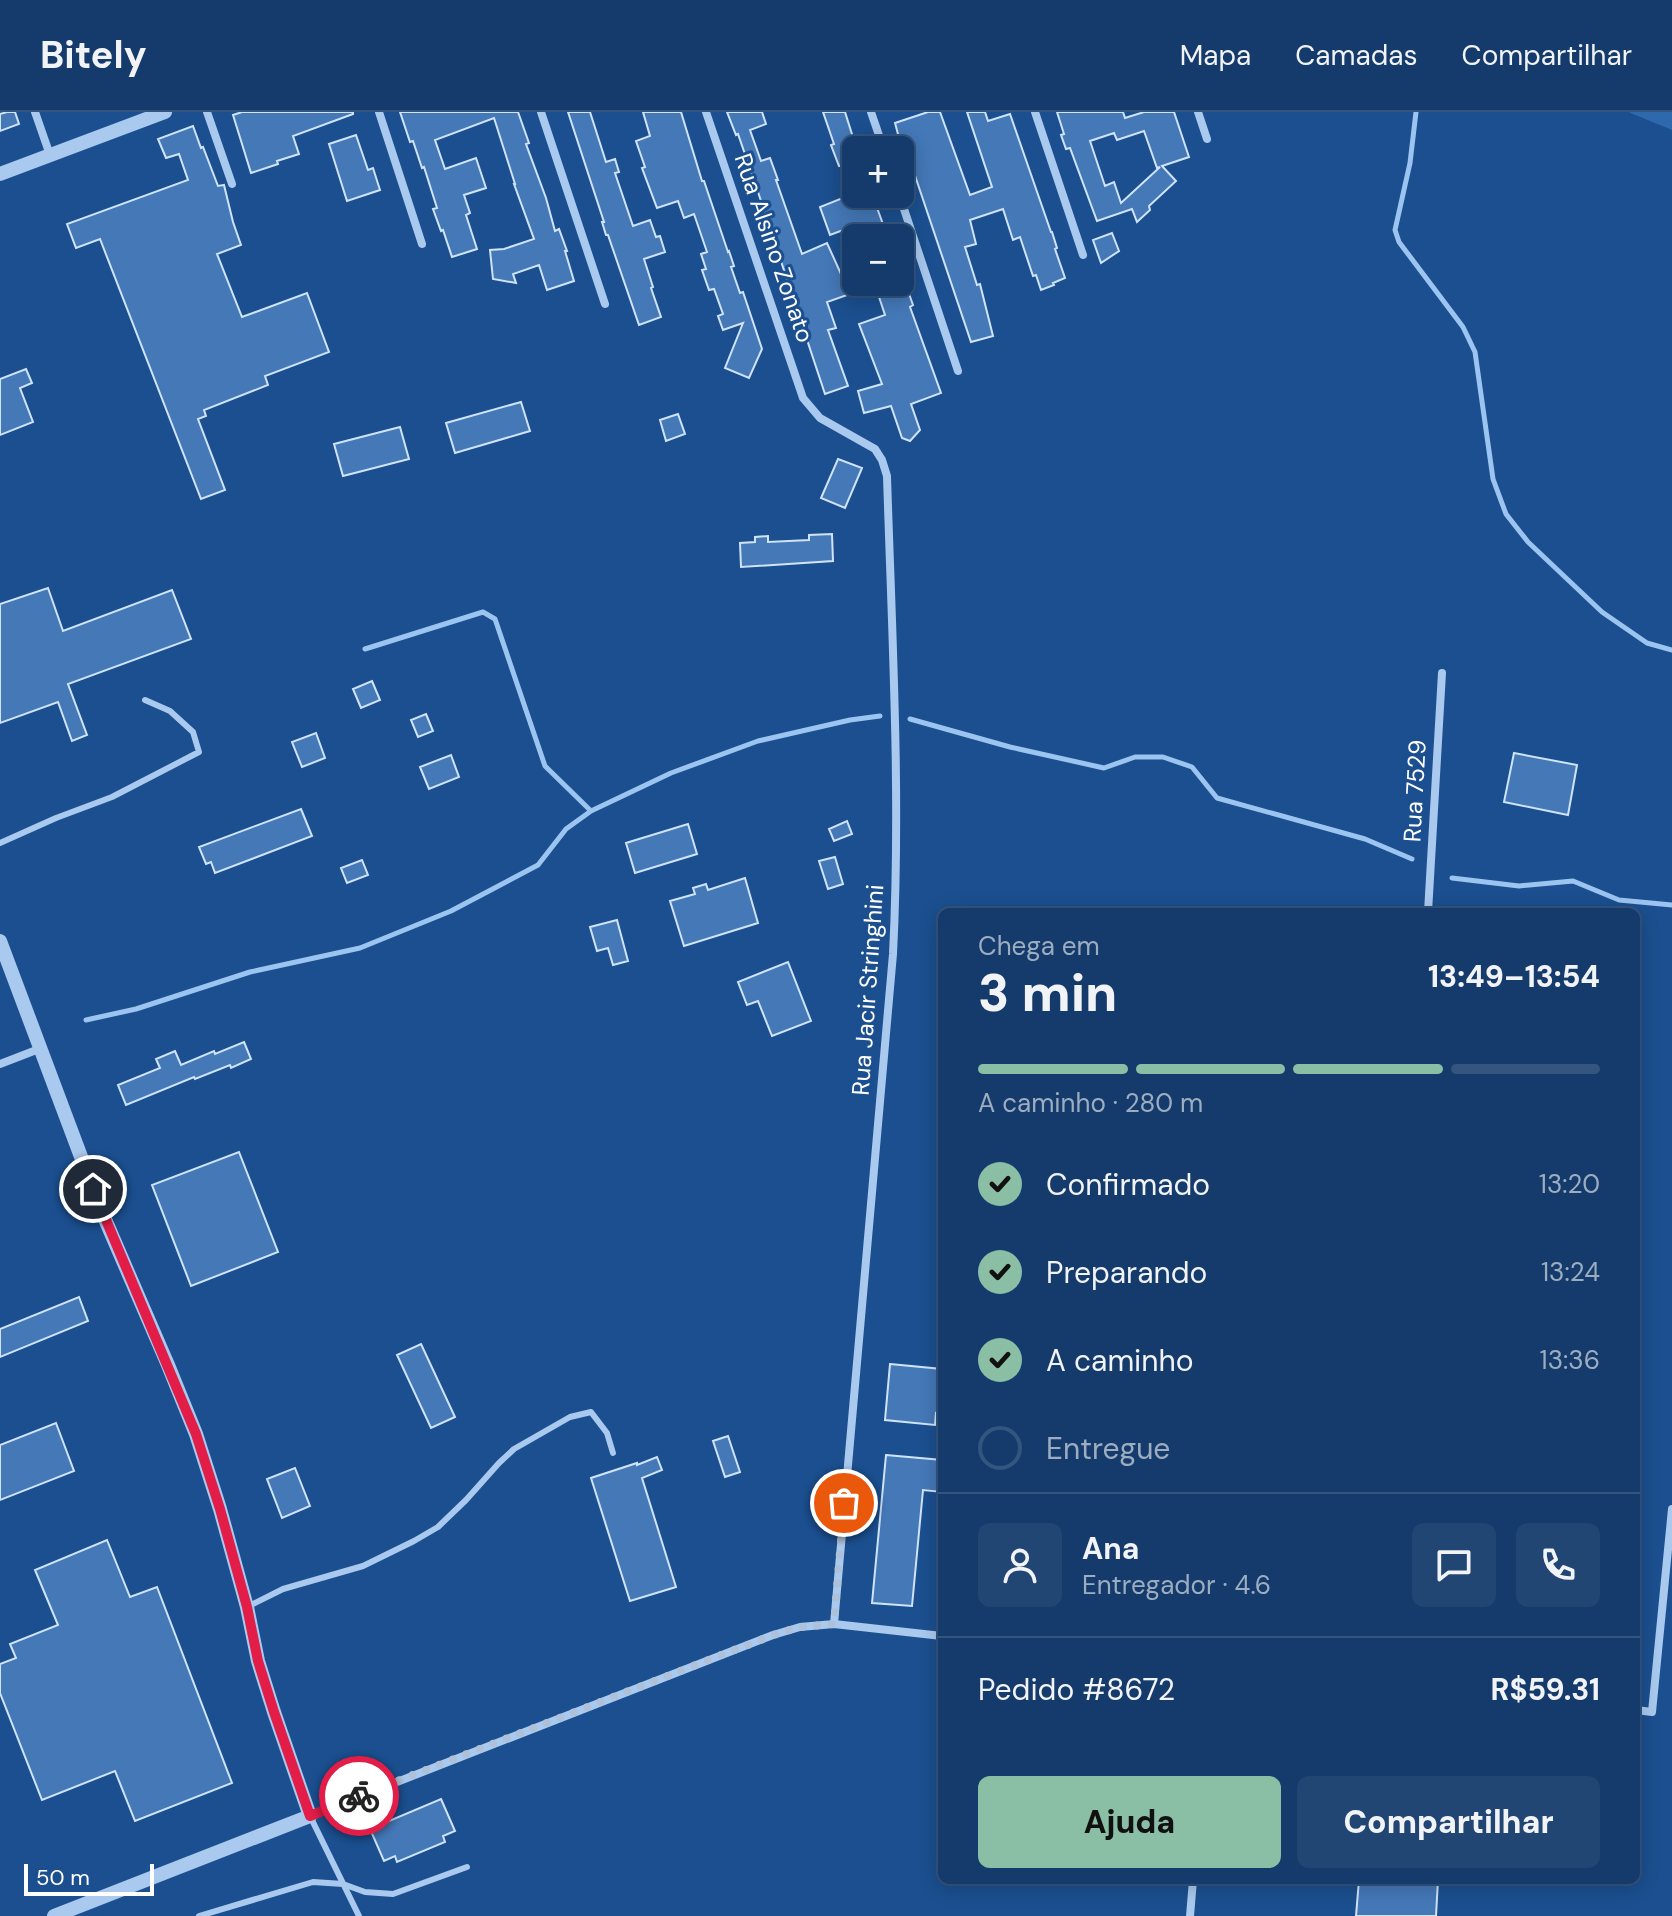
<!DOCTYPE html>
<html lang="pt">
<head>
<meta charset="utf-8">
<style>
  body { margin:0; font-family:"DM Sans",sans-serif; background:#214673; color:#f1f3f6; height:100vh; display:flex; flex-direction:column; font-size:30px; white-space:nowrap }
  * { box-sizing:border-box; margin:0 }
  p { font-size:26px; color:#9dadc1 }
  .icon { flex:none; width:44px; height:44px; fill:none; stroke:currentColor; stroke-width:2; stroke-linecap:round; stroke-linejoin:round }
  .map { position:relative; flex:1; overflow:hidden }
  .drawer { position:absolute; left:938px; top:796px; width:702px; height:976px; display:flex; flex-direction:column; background:#143b6b; border-radius:12px; box-shadow:0 4px 20px #0003,0 0 0 2px #33557e }
  .drawer>* { flex:none }
  .tools { position:absolute; left:842px; top:24px; display:grid; gap:16px }
  .tools a { display:grid; place-items:center; width:72px; height:72px; border-radius:12px; background:#143b6b; box-shadow:0 4px 20px #0003,0 0 0 2px #33557e; font-size:40px }
  .scale { position:absolute; left:24px; bottom:20px; width:130px; box-sizing:border-box; padding-left:8px; border:4px solid #fff; border-top:0; font-size:22px; line-height:28px; white-space:nowrap; color:#fff; -webkit-text-stroke:6px #1b4f8f; paint-order:stroke }
  .pin { position:absolute; display:grid; place-items:center; width:68px; height:68px; color:#fff; margin:-34px; border:4px solid #fff; border-radius:50%; box-shadow:0 2px 8px #0007 }
  .courier { position:absolute; display:grid; place-items:center; width:80px; height:80px; margin:-40px; border:6px solid #e11d48; border-radius:50%; background:#fff; color:#222; box-shadow:0 2px 10px #0007 }
  .overview em { font-style:normal; font-weight:800 }
  .overview div { display:flex; flex-direction:column-reverse }
  .overview { display:flex; align-items:center; justify-content:space-between; height:136px; padding:0 40px }
  h1 { font-size:52px; font-weight:800; line-height:60px }
  .bar { display:grid; grid-template-columns:repeat(4,1fr); gap:12px 8px; align-content:center; height:96px; padding:0 40px }
  .bar i { height:10px; border-radius:6px; background:#33557e }
  .bar .current { background:#8abfa5 }
  .bar p { grid-column:span 4 }
  .line { display:flex; align-items:center; gap:20px; padding:0 40px; border-top:2px solid #33557e }
  .line div { flex:1 }
  .round { display:grid; place-items:center; flex:none; width:84px; height:84px; border-radius:12px; background:#214673 }
  ol { padding:0 40px; list-style:none }
  li { display:flex; align-items:center; gap:24px; height:88px }
  li p { margin-inline-start:auto }
  li .icon { padding:8px; border-radius:50%; background:#8abfa5; color:#111; stroke-width:4 }
  li:last-child { color:#9dadc1 }
  li i { width:44px; height:44px; border:4px solid #33557e; border-radius:50% }
  .primary-button { display:flex; gap:16px; margin-top:auto; padding:16px 40px }
  .primary-button a { flex:1; height:92px; border-radius:12px; background:#8abfa5; color:#111; font-size:32px; font-weight:800; line-height:92px; text-align:center }
  .primary-button a+a { background:#214673; color:#f1f3f6 }
  header { display:flex; align-items:center; gap:48px; box-sizing:border-box; height:112px; padding:0 40px; background:#143b6b; border-bottom:2px solid #33557e }
  header strong { font-size:38px }
  nav { display:flex; gap:44px; margin-inline-start:auto; font-size:28px }
  .map>svg:first-child { display:block }
  .green { fill:#2e69ad }
  .lines { fill:none; stroke-linecap:round; stroke-linejoin:round }
  .stream { stroke:#9cc4f0; stroke-width:5 }
  .building { fill:#4478b7; stroke:#cfe3fa; stroke-width:2; fill-rule:evenodd }
  .service { stroke:#a9c9ee; stroke-width:6 }
  .minor { stroke:#a9c9ee; stroke-width:8 }
  .tertiary { stroke:#a9c9ee; stroke-width:14 }
  .done { stroke:#afc1d8; stroke-width:8; stroke-dasharray:0 14.4 }
  .route { stroke:#e11d48; stroke-width:10 }
  .labels { text-anchor:middle; stroke-width:6; stroke-linejoin:round; paint-order:stroke }
  .street-label { font-size:24px; fill:#fff; stroke:#1b4f8f }
</style>
</head>
<body>
<header>
<strong>Bitely</strong>
<nav><a>Mapa</a><a>Camadas</a><a>Compartilhar</a></nav>
</header>
<div class="map">
<svg width="1672" height="1804" viewBox="0 0 1672 1804">
  <rect width="100%" height="100%" fill="#1b4f8f"/>
  <path class="green" d="M1629,0H1672V18L1633,2Z"/>
  <g class="lines">
    <path class="stream" d="M1416,0L1410,51L1395,118L1399,130L1463,215L1475,240L1493,367L1506,402L1528,430L1602,500L1647,531L1672,538
      M365,537L483,500L495,507L545,654L591,699
      M910,607L1010,635L1104,656L1135,645H1163L1192,655L1217,686L1365,727L1412,747
      M1452,766L1519,774L1573,769L1619,788L1672,793
      M86,908L136,897L250,860L360,836L451,799L538,753L566,717L591,699L671,661L758,629L850,608L880,604"/>
  </g>
  <path class="building" d="M7,0H15L19,12L0,19V2Z
    M242,0H353V2L293,24L299,42L277,49L278,52L251,61L233,3Z
    M400,0H518L529,31L526,32L546,86L555,119L559,117L567,139H565L574,169L547,178L539,153L513,162L516,171L493,167L490,138L504,137L534,127L514,72H515L494,6L435,28L445,57L476,46L486,76L464,83L470,101L466,103L477,137L452,145L443,118L441,119L433,97L437,96L424,55L422,56L413,29L410,30Z
    M568,0H590L606,50L615,47L619,60L615,61L633,114L650,108L656,125L660,124L665,140L644,147L653,175L651,176L661,205L639,213L608,123H606L602,110H604Z
    M643,0H681L702,69H704L728,140L729,139L734,154L731,155L740,181L743,180L762,237L749,266L725,256L743,211L723,218L718,204L723,202L714,177L709,178L702,158L706,157L701,142L707,140L694,102L684,106L678,89L657,96L642,56L645,55L636,29L650,24Z
    M727,0H762L766,12L750,18L761,49L770,46L778,68H776L802,142L827,131L841,162L855,158L856,170H859L861,178L827,190L836,216L828,218L848,274L825,282L759,83L738,22L736,23Z
    M823,0H845L856,35V82H872L888,126H867L862,111L830,123L820,95L853,82L843,53L839,54L831,33L834,32Z
    M928,0H940L970,83L992,75L967,0H985L988,9L1010,2L1051,120H1052L1057,136L1055,137L1065,166L1053,171L1054,173L1041,178L1036,163L1033,164L1020,125L1013,128L1003,97L970,108L976,132L965,135L977,173L980,172L993,224L971,230L902,25L899,26L895,11Z
    M1057,0H1123L1125,6L1144,0H1174L1189,45L1162,54L1176,69L1149,94L1150,98L1137,110L1132,97L1097,109L1070,36L1066,37L1061,23L1064,22ZM1144,19L1157,56L1160,55L1121,91L1114,70L1105,74L1090,29L1114,21L1117,28Z
    M193,14L201,36L203,35L218,74L224,73L233,110L241,133L217,142L242,205L307,181L329,240L265,264L268,273L204,298L206,304L198,307L225,378L201,387L100,127L76,136L67,112L188,68L179,42L166,46L158,27Z
    M356,23L368,58L373,56L380,78L347,89L329,32Z
    M1112,121L1119,139L1101,151L1093,128Z
    M906,173L913,193L910,195L941,281L911,292L920,318L910,329L902,326L891,294L864,301L858,279L882,272L859,212L885,203L878,182Z
    M26,257L32,271L20,276L33,310L0,323V267Z
    M521,290L530,319L455,341L446,311Z
    M678,302L685,322L666,329L660,308Z
    M400,315L409,347L343,364L334,332Z
    M838,347L862,356L845,396L821,386Z
    M832,422L833,449L741,455L740,431L755,430V425L768,424V430L809,428V423Z
    M48,476L63,519L172,478L191,527L68,572L87,623L72,629L58,590L0,611V492Z
    M372,569L380,588L361,596L353,577Z
    M426,602L433,619L418,625L411,608Z
    M316,621L325,646L302,655L292,630Z
    M1514,641L1577,653L1568,703L1504,690Z
    M451,643L459,665L429,677L420,655Z
    M301,697L312,724L215,761L211,750L206,752L199,735Z
    M847,709L852,722L834,729L829,717Z
    M688,712L697,742L635,761L626,731Z
    M835,745L843,772L828,777L819,749Z
    M362,748L368,763L347,771L341,756Z
    M745,766L758,811L684,834L670,789L695,782L693,776L706,772L708,778Z
    M617,808L628,849L613,853L608,836L597,839L590,815Z
    M788,850L811,909L772,924L758,889L747,893L738,870Z
    M244,930L251,947L231,956L230,953L195,967L194,965L126,993L118,973L160,956L156,947L175,939L181,953L214,939L215,942Z
    M239,1040L278,1140L191,1174L152,1073Z
    M79,1185L88,1209L0,1245V1217Z
    M421,1232L455,1305L431,1316L397,1243Z
    M890,1252L942,1257V1302L936,1301L935,1313L885,1308Z
    M56,1311L74,1359L0,1388V1333Z
    M728,1324L740,1360L725,1365L713,1329Z
    M886,1343L942,1348V1380L923,1378L912,1494L872,1491Z
    M657,1345L662,1358L642,1366L676,1475L630,1489L591,1366L637,1351V1353Z
    M295,1356L310,1394L282,1406L267,1367Z
    M107,1428L130,1485L157,1475L232,1671L135,1709L115,1659L42,1688L0,1581V1552L16,1546L10,1532L58,1513L35,1458Z
    M441,1687L455,1719L443,1724L445,1730L397,1750L395,1744L384,1749L370,1717Z
    M1359,1768H1438L1436,1804H1356Z"/>
  <g class="lines">
    <path class="service" d="M0,731L56,706L112,685L199,640L193,620L170,599L145,588
      M247,1495L283,1477L363,1454L414,1429L438,1415L466,1388L499,1351L514,1337L570,1305L591,1300L607,1321L613,1341
      M310,1704L359,1804
      M199,1804L313,1770L343,1772L365,1780L393,1782L467,1755"/>
    <path class="minor" d="M35,0L50,43
      M207,0L232,72
      M379,0L422,132
      M541,0L605,192
      M706,0L803,286L820,306L875,337L882,348L887,364C892,524 901,683 893,842L834,1512
      M871,0L884,38
      M1035,0L1083,143
      M1198,0L1207,27
      M899,82L958,259
      M1428,800L1442,561
      M0,952L39,937
      M1636,1598L1652,1600L1672,1397
      M310,1704L773,1523L800,1515L834,1512L942,1524
      M1190,1804L1193,1768"/>
    <path class="tertiary" d="M0,62L165,0
      M0,829L101,1098L168,1253L196,1322L220,1397L247,1495L258,1549L274,1600L310,1704L54,1804"/>
  </g>
  <g class="lines">
    <path class="done" d="M359,1684L773,1523L800,1515L834,1512L844,1391"/>
    <path class="route" d="M93,1077L196,1322L220,1397L247,1495L258,1549L274,1600L310,1704L359,1684"/>
  </g>
  <g class="labels">
    <g class="street-label">
      <text transform="translate(774 136) rotate(71)" y="8">Rua Alsino Zonato</text>
      <text transform="translate(1415 679) rotate(-87)" y="8">Rua 7529</text>
      <text transform="translate(868 878) rotate(-86)" y="8">Rua Jacir Stringhini</text>
    </g>
  </g>
</svg>
<div class="tools">
<a>+</a>
<a>−</a>
</div>
<div class="scale">50 m</div>
<div class="pin" style="left:844px;top:1391px;background:#ea580c"><svg class="icon" aria-label="bag" viewBox="0 0 24 24"><path d="M5 8h14l-1 12H6zM9 8a3 3 0 0 1 6 0"/></svg></div>
<div class="pin" style="left:93px;top:1077px;background:#1f2937"><svg class="icon" aria-label="home" viewBox="0 0 24 24"><path d="M3 11l9-7 9 7M6 9v11h12V9"/></svg></div>
<div class="courier" style="left:359px;top:1684px"><svg class="icon" aria-label="bike" viewBox="0 0 24 24"><circle cx="6" cy="16" r="4"/><circle cx="18" cy="16" r="4"/><path d="M6 16l4-8h5l3 8M10 8l3 8H6M13 5h3"/></svg></div>
<section class="drawer">
<div class="overview"><div><h1>3 min</h1><p>Chega em</p></div><em>13:49–13:54</em></div>
<div class="bar"><i class="current"></i><i class="current"></i><i class="current"></i><i></i><p>A caminho · 280 m</p></div>
<ol>
<li><svg class="icon" aria-label="check" viewBox="0 0 24 24"><path d="M5 12l5 5 9-10"/></svg>Confirmado<p>13:20</p></li>
<li><svg class="icon" aria-label="check" viewBox="0 0 24 24"><path d="M5 12l5 5 9-10"/></svg>Preparando<p>13:24</p></li>
<li><svg class="icon" aria-label="check" viewBox="0 0 24 24"><path d="M5 12l5 5 9-10"/></svg>A caminho<p>13:36</p></li>
<li><i></i>Entregue</li>
</ol>
<div class="line" style="height:144px"><a class="round"><svg class="icon" aria-label="person" viewBox="0 0 24 24"><circle cx="12" cy="8" r="4"/><path d="M4 21q1-7 8-7t8 7"/></svg></a><div><b>Ana</b><p>Entregador · 4.6</p></div><a class="round"><svg class="icon" aria-label="chat" viewBox="0 0 24 24"><path d="M4 5h16v11H9l-5 4z"/></svg></a><a class="round"><svg class="icon" aria-label="phone" viewBox="0 0 24 24"><path d="M5 4h4l2 5-3 2q2 4 5 5l2-3 5 2v4C11 20 4 13 5 4z"/></svg></a></div>
<div class="line" style="height:104px"><div>Pedido #8672</div><b>R$59.31</b></div>
<div class="primary-button"><a>Ajuda</a><a>Compartilhar</a></div>
</section>
</div>
</body>
</html>
